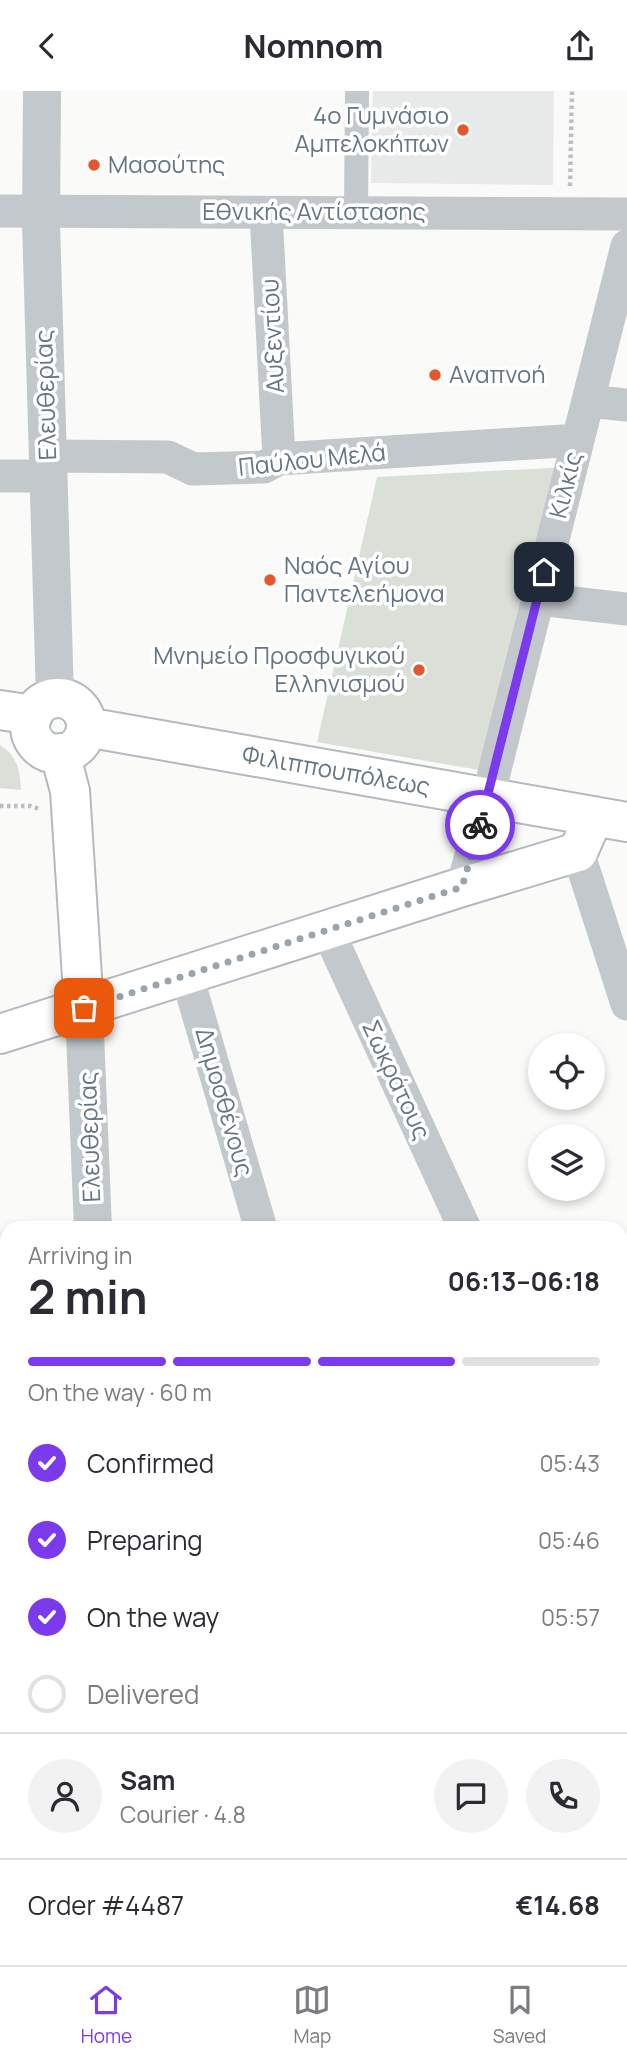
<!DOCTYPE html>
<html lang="en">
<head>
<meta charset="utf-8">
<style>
  body { margin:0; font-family:Manrope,sans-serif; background:#f2f2f3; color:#2b2b33; height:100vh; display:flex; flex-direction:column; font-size:26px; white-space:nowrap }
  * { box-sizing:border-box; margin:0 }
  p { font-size:23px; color:#7c7c81 }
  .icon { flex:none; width:38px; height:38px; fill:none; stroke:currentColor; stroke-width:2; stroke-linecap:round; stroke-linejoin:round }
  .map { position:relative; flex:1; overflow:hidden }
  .panel { position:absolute; left:0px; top:1130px; width:628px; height:744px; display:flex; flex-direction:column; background:#fff; border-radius:21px 21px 0 0; box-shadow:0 4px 10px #0003 }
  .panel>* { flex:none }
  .buttons { position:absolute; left:528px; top:942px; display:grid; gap:14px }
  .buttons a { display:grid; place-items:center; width:77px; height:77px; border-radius:50%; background:#fff; box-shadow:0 4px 10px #0003; font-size:35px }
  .pin { position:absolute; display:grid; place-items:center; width:60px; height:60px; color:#fff; margin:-30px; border-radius:14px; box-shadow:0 4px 10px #0006 }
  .courier { position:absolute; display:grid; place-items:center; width:70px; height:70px; margin:-35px; border:5px solid #7c3aed; border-radius:50%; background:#fff; color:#222; box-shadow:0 2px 9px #0007 }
  .summary em { font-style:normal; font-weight:700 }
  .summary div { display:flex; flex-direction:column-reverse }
  .summary { display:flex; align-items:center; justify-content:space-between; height:119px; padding:0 28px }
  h1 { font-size:46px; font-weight:700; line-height:52px }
  .bar { display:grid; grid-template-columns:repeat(4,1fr); gap:10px 7px; align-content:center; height:84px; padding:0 28px }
  .bar i { height:9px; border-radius:5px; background:#e1e1e2 }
  .bar .selected { background:#7c3aed }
  .bar p { grid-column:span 4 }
  .line { display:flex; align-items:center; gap:18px; padding:0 28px; border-top:2px solid #e1e1e2 }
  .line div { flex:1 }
  .round { display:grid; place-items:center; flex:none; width:74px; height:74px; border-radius:37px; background:#f2f2f3 }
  ol { padding:0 28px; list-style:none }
  li { display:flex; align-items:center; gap:21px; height:77px }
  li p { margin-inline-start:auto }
  li .icon { padding:7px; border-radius:50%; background:#7c3aed; color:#fff; stroke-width:4 }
  li:last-child { color:#7c7c81 }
  li i { width:38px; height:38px; border:4px solid #e1e1e2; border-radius:50% }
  header { display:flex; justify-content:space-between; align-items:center; height:91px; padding:0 28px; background:#fff; font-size:32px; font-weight:700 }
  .dock { display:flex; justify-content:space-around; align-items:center; height:98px; border-top:2px solid #e1e1e2; background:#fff; font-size:19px; color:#7c7c81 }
  .dock a { display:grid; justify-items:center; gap:4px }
  .dock .selected { color:#7c3aed }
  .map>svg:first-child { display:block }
  .built { fill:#e8e9e9 }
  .green { fill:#dadfd7 }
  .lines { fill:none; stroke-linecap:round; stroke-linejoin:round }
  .secondary-casing { stroke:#b3babf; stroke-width:42 }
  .path { stroke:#bbbfc2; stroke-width:4.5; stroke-dasharray:3.5 3.5; stroke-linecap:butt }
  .pedestrian { stroke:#c3c8cc; stroke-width:24 }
  .minor { stroke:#c3c8cc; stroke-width:33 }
  .tertiary { stroke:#c3c8cc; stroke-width:38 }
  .secondary { stroke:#fff; stroke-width:38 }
  .done { stroke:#99a4ac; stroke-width:7; stroke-dasharray:0 12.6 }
  .route { stroke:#7c3aed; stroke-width:9 }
  .poi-dot { fill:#e4572e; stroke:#fff; stroke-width:2.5 }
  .labels { text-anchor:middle; stroke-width:7; stroke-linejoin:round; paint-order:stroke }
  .poi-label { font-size:24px; fill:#657683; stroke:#fff; text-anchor:start }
  .street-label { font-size:24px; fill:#657683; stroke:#fff }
</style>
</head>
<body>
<header><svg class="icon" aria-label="back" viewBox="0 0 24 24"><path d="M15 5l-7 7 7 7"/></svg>Nomnom<svg class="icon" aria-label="share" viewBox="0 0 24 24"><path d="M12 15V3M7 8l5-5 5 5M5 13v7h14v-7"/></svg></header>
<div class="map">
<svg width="627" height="1874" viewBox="0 0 627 1874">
  <rect width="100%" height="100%" fill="#fafaf8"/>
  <path class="built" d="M373,0H554L553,94L371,92Z"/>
  <path class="green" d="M569,376L485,680L317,651L377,386Z
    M0,654C17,664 20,680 21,699L0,697Z"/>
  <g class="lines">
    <defs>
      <path id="secondary" d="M30 635a28 28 0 1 1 56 0a28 28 0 1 1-56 0Z
        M0,619L33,624
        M86,636L627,731
        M60,662L70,700L84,917
        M0,943L462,796L578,761L594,725"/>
    </defs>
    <use href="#secondary" class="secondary-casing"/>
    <path class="path" d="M570,95L572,0
      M0,715H31L39,718"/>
    <path class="pedestrian" d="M356,120L357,0"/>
    <path class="minor" d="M0,120L627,123
      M266,122L279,368
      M588,310L627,314
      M47,365L168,366L193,378L264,376L279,368L578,349
      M0,385H49
      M538,508L627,518
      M578,761L627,913
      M462,796L488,706L627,155
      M328,840L465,1138
      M187,885L261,1138
      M0,1811H7"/>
    <path class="tertiary" d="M42,0L41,131L55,607
      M84,917L93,1138
      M621,1361L627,1353
      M621,1406L627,1398
      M0,1602H7
      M621,1764L627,1766
      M275,1874L280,1867
      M309,1874L314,1867"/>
    <use href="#secondary" class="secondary"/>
  </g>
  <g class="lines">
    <path class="done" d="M84,917L462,796L480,734"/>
    <path class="route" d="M480,734L544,481"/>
  </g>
  <g class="poi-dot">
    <circle cx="463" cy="39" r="7"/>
    <circle cx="94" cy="74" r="7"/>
    <circle cx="435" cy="284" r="7"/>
    <circle cx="270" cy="489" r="7"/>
    <circle cx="419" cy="579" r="7"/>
  </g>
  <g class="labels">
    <g class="poi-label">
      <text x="449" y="33" text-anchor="end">4ο Γυμνάσιο<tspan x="449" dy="28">Αμπελοκήπων</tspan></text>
      <text x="108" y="82">Μασούτης</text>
      <text x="449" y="292">Αναπνοή</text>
      <text x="284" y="483">Ναός Αγίου<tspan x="284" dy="28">Παντελεήμονα</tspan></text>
      <text x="405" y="573" text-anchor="end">Μνημείο Προσφυγικού<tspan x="405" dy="28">Ελληνισμού</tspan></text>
    </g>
    <g class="street-label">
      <text x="314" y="129">Εθνικής Αντίστασης</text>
      <text transform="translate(273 245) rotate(-93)" y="8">Αυξεντίου</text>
      <text transform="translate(46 304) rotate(-92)" y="8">Ελευθερίας</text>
      <text transform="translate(312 369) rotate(-6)" y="8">Παύλου Μελά</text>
      <text transform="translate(566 394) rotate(-76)" y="8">Κιλκίς</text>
      <text transform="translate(336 680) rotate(10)" y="8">Φιλιππουπόλεως</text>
      <text transform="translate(396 989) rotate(65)" y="8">Σωκράτους</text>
      <text transform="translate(224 1011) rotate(74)" y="8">Δημοσθένους</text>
      <text transform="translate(90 1046) rotate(-92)" y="8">Ελευθερίας</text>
    </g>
  </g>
</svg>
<div class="buttons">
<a><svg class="icon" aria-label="locate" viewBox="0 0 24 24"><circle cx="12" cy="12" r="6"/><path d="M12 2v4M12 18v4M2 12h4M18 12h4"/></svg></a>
<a><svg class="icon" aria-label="layers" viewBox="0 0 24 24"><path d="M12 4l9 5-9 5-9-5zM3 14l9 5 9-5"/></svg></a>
</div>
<div class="pin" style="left:84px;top:917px;background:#ea580c"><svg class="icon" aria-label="bag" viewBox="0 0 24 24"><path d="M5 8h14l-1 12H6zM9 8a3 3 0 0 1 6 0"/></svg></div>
<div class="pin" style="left:544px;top:481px;background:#1f2937"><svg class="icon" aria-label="home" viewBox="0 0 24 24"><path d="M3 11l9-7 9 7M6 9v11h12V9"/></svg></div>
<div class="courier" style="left:480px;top:734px"><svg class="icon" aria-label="bike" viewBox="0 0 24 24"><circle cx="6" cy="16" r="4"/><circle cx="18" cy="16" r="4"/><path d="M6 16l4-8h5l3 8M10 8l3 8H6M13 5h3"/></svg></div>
<section class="panel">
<div class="summary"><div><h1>2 min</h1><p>Arriving in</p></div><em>06:13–06:18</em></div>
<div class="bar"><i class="selected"></i><i class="selected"></i><i class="selected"></i><i></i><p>On the way · 60 m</p></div>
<ol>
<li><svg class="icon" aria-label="check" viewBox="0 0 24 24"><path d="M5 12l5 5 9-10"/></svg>Confirmed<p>05:43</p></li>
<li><svg class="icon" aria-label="check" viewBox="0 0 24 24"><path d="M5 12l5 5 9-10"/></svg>Preparing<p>05:46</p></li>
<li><svg class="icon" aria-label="check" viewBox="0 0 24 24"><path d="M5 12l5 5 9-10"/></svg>On the way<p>05:57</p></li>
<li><i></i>Delivered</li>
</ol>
<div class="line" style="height:126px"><a class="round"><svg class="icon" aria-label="person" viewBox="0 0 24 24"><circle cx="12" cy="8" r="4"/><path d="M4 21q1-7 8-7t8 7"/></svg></a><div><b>Sam</b><p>Courier · 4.8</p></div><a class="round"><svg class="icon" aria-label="chat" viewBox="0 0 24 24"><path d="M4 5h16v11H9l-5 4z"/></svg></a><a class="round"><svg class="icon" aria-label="phone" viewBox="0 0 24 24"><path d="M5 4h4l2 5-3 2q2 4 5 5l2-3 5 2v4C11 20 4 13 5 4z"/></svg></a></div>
<div class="line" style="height:91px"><div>Order #4487</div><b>€14.68</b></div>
</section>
</div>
<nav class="dock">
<a class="selected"><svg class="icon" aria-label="home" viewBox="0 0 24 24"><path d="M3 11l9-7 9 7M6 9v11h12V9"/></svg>Home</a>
<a><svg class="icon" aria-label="map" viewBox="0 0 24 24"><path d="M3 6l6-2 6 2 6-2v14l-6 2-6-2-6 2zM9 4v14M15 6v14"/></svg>Map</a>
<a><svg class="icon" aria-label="saved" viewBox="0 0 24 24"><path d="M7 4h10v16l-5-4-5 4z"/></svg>Saved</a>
</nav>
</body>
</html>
